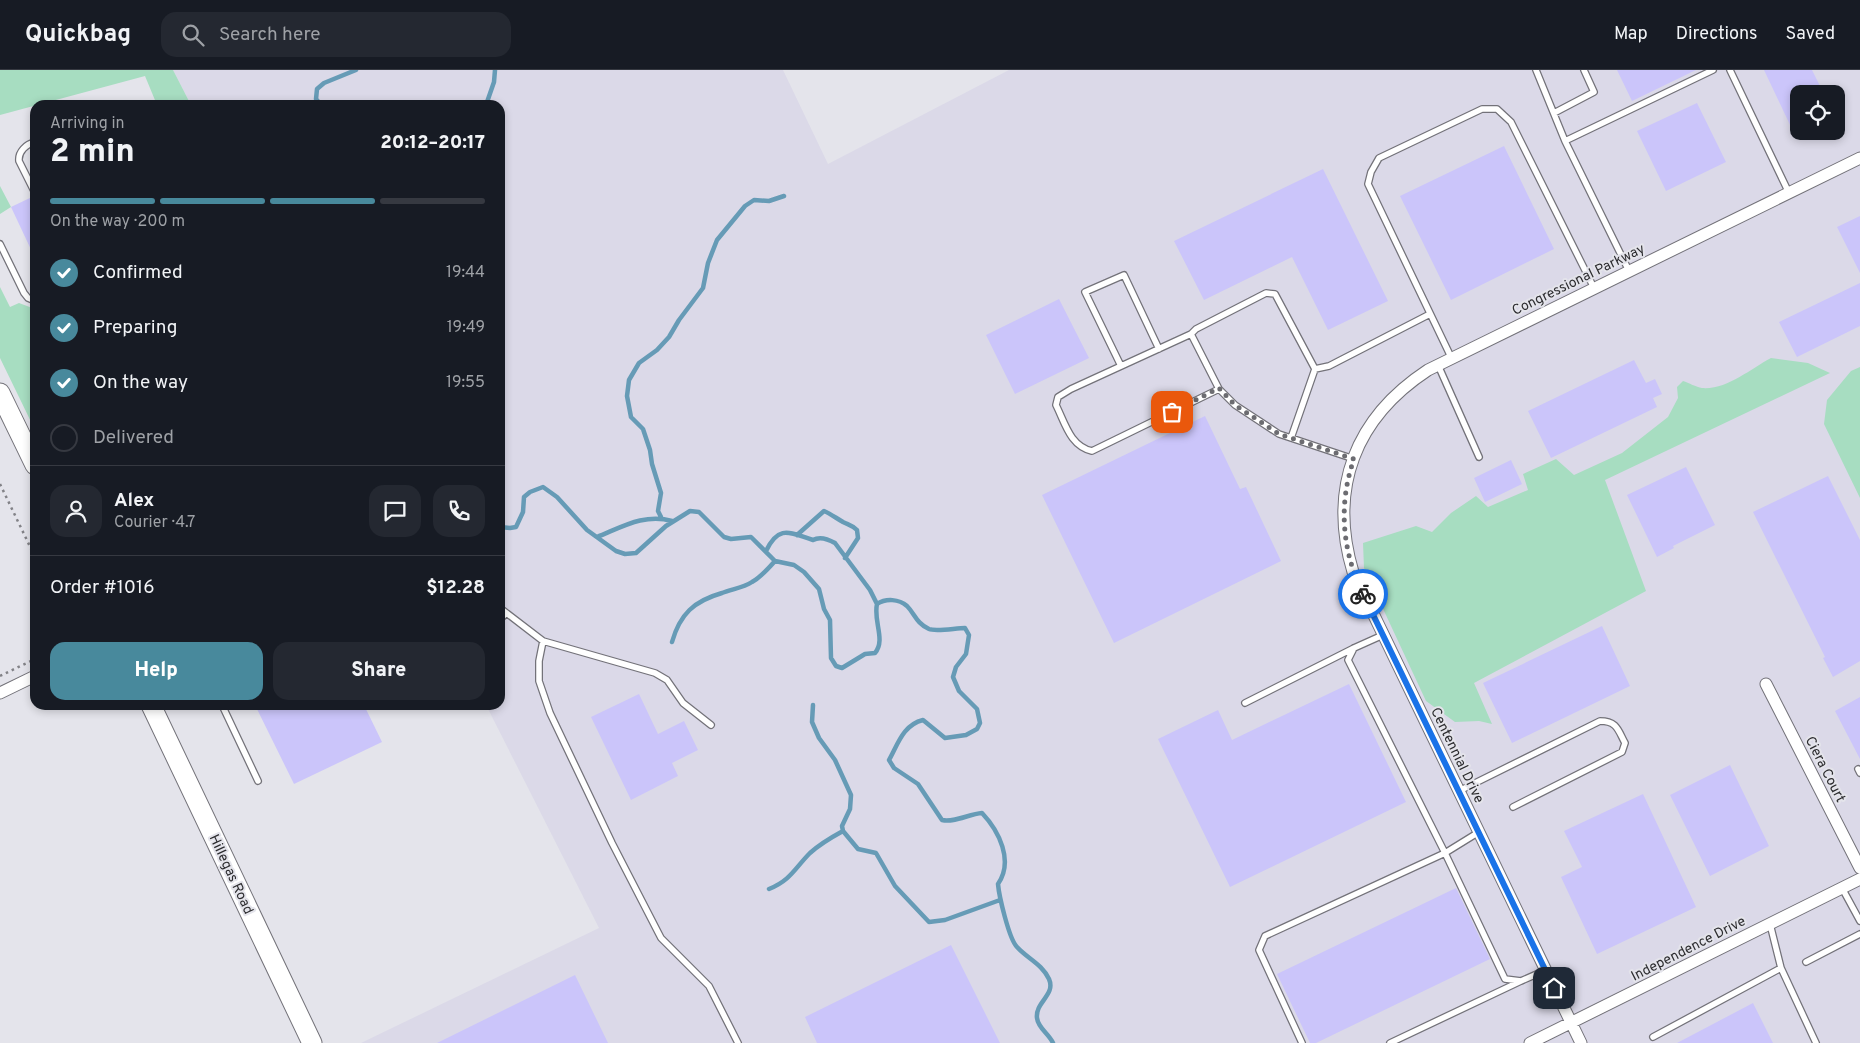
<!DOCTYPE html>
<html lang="en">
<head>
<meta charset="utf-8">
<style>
  body { margin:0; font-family:Overpass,sans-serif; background:#242831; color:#f1f3f6; height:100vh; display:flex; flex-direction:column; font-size:19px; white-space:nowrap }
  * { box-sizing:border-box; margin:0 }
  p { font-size:16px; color:#9ea1a6 }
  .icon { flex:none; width:28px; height:28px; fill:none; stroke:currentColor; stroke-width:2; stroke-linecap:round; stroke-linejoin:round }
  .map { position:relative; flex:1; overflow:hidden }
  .sheet { position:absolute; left:30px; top:30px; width:475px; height:610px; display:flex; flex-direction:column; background:#171b24; border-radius:15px; box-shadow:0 2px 8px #0003 }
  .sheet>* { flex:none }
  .controls { position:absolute; left:1790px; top:15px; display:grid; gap:10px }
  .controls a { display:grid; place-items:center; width:55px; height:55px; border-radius:10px; background:#171b24; box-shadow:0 2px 8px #0003; font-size:25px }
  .pin { position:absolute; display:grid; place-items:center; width:42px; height:42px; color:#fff; margin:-21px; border-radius:10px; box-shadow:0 2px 8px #0006 }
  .courier { position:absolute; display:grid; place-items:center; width:50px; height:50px; margin:-25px; border:4px solid #1a73e8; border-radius:50%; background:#fff; color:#222; box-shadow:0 1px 6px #0007 }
  .head em { font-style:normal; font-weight:800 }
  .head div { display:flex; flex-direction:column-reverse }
  .head { display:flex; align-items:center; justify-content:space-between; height:85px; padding:0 20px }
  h1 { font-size:32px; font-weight:800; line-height:38px }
  .bar { display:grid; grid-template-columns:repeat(4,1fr); gap:8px 5px; align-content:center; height:60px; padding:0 20px }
  .bar i { height:6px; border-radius:4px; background:#363941 }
  .bar .selected { background:#48899c }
  .bar p { grid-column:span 4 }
  .line { display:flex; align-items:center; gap:12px; padding:0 20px; border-top:1px solid #363941 }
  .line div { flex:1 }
  .round { display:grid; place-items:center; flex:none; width:52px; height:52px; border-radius:15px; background:#242831 }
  ol { padding:0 20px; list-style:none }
  li { display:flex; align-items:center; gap:15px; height:55px }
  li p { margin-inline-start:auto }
  li .icon { padding:5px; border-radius:50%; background:#48899c; color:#fff; stroke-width:4 }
  li:last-child { color:#9ea1a6 }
  li i { width:28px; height:28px; border:2px solid #363941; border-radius:50% }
  .primary-button { display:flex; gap:10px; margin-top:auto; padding:10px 20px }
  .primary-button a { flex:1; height:58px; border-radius:15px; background:#48899c; color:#fff; font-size:20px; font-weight:800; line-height:58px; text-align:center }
  .primary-button a+a { background:#242831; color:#f1f3f6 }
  header { display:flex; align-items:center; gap:30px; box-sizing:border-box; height:70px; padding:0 25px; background:#171b24; border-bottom:1px solid #363941 }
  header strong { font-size:24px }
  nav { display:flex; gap:28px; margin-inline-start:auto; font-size:18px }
  .search { width:350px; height:45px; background:#242831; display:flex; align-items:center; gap:12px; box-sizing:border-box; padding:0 18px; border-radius:15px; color:#9ea1a6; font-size:19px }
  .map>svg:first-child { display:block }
  .built { fill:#dbd9e8; fill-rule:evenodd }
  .green { fill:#a7ddc1 }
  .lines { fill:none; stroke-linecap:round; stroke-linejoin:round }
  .stream { stroke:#669bb6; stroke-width:4.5 }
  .building { fill:#cbc5fa }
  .lane-casing { stroke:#737279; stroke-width:8 }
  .street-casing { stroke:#737279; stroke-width:13 }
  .primary-casing { stroke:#737279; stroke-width:21 }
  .path { stroke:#828287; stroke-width:2.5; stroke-dasharray:2.5 4; stroke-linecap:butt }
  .lane { stroke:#fff; stroke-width:5.5 }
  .street { stroke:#fff; stroke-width:11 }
  .primary { stroke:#fff; stroke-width:19 }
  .done { stroke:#6c6c71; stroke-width:5; stroke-dasharray:0 9 }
  .route { stroke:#1a73e8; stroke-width:6 }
  .labels { text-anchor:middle; stroke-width:4; stroke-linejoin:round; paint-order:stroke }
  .street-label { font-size:14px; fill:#2c2c2f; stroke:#e4e4eb }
</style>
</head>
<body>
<header>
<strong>Quickbag</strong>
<div class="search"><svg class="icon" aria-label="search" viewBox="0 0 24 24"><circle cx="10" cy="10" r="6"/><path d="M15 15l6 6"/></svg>Search here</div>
<nav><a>Map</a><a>Directions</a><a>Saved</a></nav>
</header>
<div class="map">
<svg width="1860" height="973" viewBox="0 0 1860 973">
  <rect width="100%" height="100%" fill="#e4e4eb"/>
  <path class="built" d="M173,0H783L828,94L1009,0H1860V973H361L599,858L486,635H500V35H191ZM1799,24H1836V61H1799Z"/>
  <path class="green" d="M0,0H173L191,35H157L145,6L0,45Z
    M0,116L11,137L0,144Z
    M0,217L10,237L19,233L35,239V360L0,288Z
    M1771,288L1808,293L1830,303L1605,410L1646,521L1474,613L1492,654L1479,651L1455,652L1426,631L1364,498L1363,473L1416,456L1432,462L1451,443L1476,426L1488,437L1528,420L1523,404L1556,389L1574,405L1622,383L1668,347L1678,328L1677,317L1683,311C1689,313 1696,317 1702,318C1727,320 1750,299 1771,288Z
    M1860,297V428L1824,354L1827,330L1851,301Z"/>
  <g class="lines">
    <path class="stream" d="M321,35L316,29L317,19L324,13L356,0
      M486,35L494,12L495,0
      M661,447L658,441L661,423L652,394L650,380L643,359L631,347L627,326L629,310L639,293L657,280L669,267L679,250L703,218L708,193L717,170L745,136L754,130L769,131L784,126
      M500,457L510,458L516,457L523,442L524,427L530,422L543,417L557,427L587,460L616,481L625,484L636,483L666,456L690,441L699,442L724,467L731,469L751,467L775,491L794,495L804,502L819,519L824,539L830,550L831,588L836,596L842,598L865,584L875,583C886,570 873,551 877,534C886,528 899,529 907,536C915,544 916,553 929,559C936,562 956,558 965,558L969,565L966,584L956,597L953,607L959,621L977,639L980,653L977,659L966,665L945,668L923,650C903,655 898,674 889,690L894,698L918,714L942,750C954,753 969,744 982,743C999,761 1014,791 998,814C999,826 1009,869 1017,877C1028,889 1042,894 1049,909C1056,925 1035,932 1037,948C1038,958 1049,964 1053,973
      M797,465L824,441C831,444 836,448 843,452C849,455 852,455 857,460L858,468L845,488
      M597,467C622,457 645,443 672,451
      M766,481C779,454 790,463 813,470C820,466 828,469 835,473L870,520L877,534
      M672,572C680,544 694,531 722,523C732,519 743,518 752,512C761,507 768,499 775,491
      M813,635L812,652L819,668L835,690L851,725L850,739L842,756L843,761L858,779L876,783L895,816L929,852L945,850L1000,830
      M769,819C791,810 795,798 810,783C820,774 832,767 843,761"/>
  </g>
  <path class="building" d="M1617,0H1696L1632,31Z
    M1764,0H1812L1824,24H1799V53L1791,57Z
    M1697,33L1726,92L1666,121L1637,61Z
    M1504,76L1554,179L1451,230L1400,126Z
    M1323,99L1388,231L1328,260L1292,187L1204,230L1174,171Z
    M32,127L35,128V188L11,137Z
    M1860,146V203L1837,157Z
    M1860,213V256L1797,287L1779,252Z
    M1059,229L1089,288L1015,324L986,265Z
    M1634,290L1646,313L1655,309L1662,324L1653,328L1657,337L1551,388L1528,341Z
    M1205,346L1240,419L1246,417L1281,491L1114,573L1042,425Z
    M1511,390L1522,414L1485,432L1474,408Z
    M1686,397L1715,455L1673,476L1674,478L1657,487L1627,425Z
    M1828,406L1860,470V591L1833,607L1823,588L1825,587L1753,442Z
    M1602,556L1630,616L1512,673L1483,613Z
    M1349,614L1406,732L1230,817L1158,669L1218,640L1232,670Z
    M639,624L658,664L684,651L698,680L672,693L678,706L631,730L591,647Z
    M1860,627V689L1835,641Z
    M255,635H364L382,672L294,714Z
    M1730,695L1769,776L1710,806L1670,725Z
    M1643,724L1696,837L1597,884L1561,807L1582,797L1564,761Z
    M1456,818L1490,889L1316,973H1310L1277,904Z
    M951,875L1000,973H817L805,947Z
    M575,905L608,973H437Z
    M1753,933L1773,973H1677Z"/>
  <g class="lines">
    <defs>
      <path id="lane" d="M1536,0L1565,71
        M1730,0L1789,123
        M1554,43L1594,22L1584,0
        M35,72C26,74 18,82 19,91L35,123
        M0,174L24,223L28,228L35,231
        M1629,201L1565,71L1713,0
        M1191,264L1071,319L1058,327L1056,335C1065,353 1070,376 1092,381L1219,319
        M1451,287L1368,114L1371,102L1379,88L1482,39H1497L1511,52L1594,218
        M1438,295L1479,387
        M1121,296L1085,222L1124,205L1159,279
        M1291,368L1315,299
        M1354,389L1279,364L1235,335L1219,319L1191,264L1196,259L1266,223L1275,224L1315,299L1329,296L1430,244
        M500,538L543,571L655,603L667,610L683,633L711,655
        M500,550L506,543
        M543,571L539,591V611L550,643L612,773L661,868L709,916L738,973
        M1354,578L1348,590L1445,783L1505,909L1521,911L1546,900
        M1245,633L1354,578L1383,565
        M222,635L258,711
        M1858,699L1860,703
        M1459,721L1600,651C1617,651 1618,660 1625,673L1622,682L1513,737
        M1842,818L1860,851
        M1770,854L1781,898L1816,973
        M1806,892L1860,864
        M1653,967L1781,898
        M1302,973L1259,880L1265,866L1445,783L1479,762
        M1390,973L1521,911"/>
      <path id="street" d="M1766,614L1860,798
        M0,623L35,606
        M1530,973L1860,809
        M1581,973L1353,502C1328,418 1355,348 1428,300L1860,88"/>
      <path id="primary" d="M0,323L35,395
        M151,635L312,973"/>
    </defs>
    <use href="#lane" class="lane-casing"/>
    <use href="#street" class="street-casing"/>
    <use href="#primary" class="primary-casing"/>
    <path class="path" d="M0,414L35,487
      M0,606L35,589"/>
    <use href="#lane" class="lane"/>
    <use href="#street" class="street"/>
    <use href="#primary" class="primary"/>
  </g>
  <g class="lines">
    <path class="done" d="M1172,342L1219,318L1235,335L1279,364L1354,389C1338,434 1342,481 1363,524"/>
    <path class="route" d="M1363,524L1554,918"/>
  </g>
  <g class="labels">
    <g class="street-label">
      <text transform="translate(1578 209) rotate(-26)" y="5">Congressional Parkway</text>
      <text transform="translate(1458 685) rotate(64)" y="5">Centennial Drive</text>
      <text transform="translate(1826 699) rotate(63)" y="5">Ciera Court</text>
      <text transform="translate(232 804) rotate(65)" y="5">Hillegas Road</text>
      <text transform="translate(1688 878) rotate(-27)" y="5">Independence Drive</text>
    </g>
  </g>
</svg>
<div class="controls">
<a><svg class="icon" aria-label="locate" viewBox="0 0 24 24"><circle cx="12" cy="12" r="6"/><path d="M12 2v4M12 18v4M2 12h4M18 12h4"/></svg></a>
</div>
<div class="pin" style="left:1172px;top:342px;background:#ea580c"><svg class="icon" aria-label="bag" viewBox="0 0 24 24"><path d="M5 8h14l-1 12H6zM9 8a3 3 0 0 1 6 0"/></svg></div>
<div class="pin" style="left:1554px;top:918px;background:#1f2937"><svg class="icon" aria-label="home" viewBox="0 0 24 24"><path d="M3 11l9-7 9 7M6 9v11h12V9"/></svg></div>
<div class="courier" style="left:1363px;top:524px"><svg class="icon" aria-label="bike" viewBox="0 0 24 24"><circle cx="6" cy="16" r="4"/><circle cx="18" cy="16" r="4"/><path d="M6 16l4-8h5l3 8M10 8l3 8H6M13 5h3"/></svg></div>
<section class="sheet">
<div class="head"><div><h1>2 min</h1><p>Arriving in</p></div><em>20:12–20:17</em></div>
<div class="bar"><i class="selected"></i><i class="selected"></i><i class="selected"></i><i></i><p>On the way · 200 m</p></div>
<ol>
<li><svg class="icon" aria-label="check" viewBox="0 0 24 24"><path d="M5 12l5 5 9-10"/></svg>Confirmed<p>19:44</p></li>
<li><svg class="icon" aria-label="check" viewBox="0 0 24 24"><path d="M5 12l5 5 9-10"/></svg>Preparing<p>19:49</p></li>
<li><svg class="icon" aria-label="check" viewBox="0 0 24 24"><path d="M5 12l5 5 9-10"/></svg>On the way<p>19:55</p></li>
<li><i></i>Delivered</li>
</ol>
<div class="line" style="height:90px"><a class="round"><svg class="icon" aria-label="person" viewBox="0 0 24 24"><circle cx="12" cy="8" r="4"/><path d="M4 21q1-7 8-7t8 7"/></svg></a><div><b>Alex</b><p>Courier · 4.7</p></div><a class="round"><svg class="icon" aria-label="chat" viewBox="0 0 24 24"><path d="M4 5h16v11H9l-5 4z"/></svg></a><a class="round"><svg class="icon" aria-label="phone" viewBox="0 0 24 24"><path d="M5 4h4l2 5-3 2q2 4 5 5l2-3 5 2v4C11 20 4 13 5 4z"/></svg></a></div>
<div class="line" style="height:65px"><div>Order #1016</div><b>$12.28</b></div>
<div class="primary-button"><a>Help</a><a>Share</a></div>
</section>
</div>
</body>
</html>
